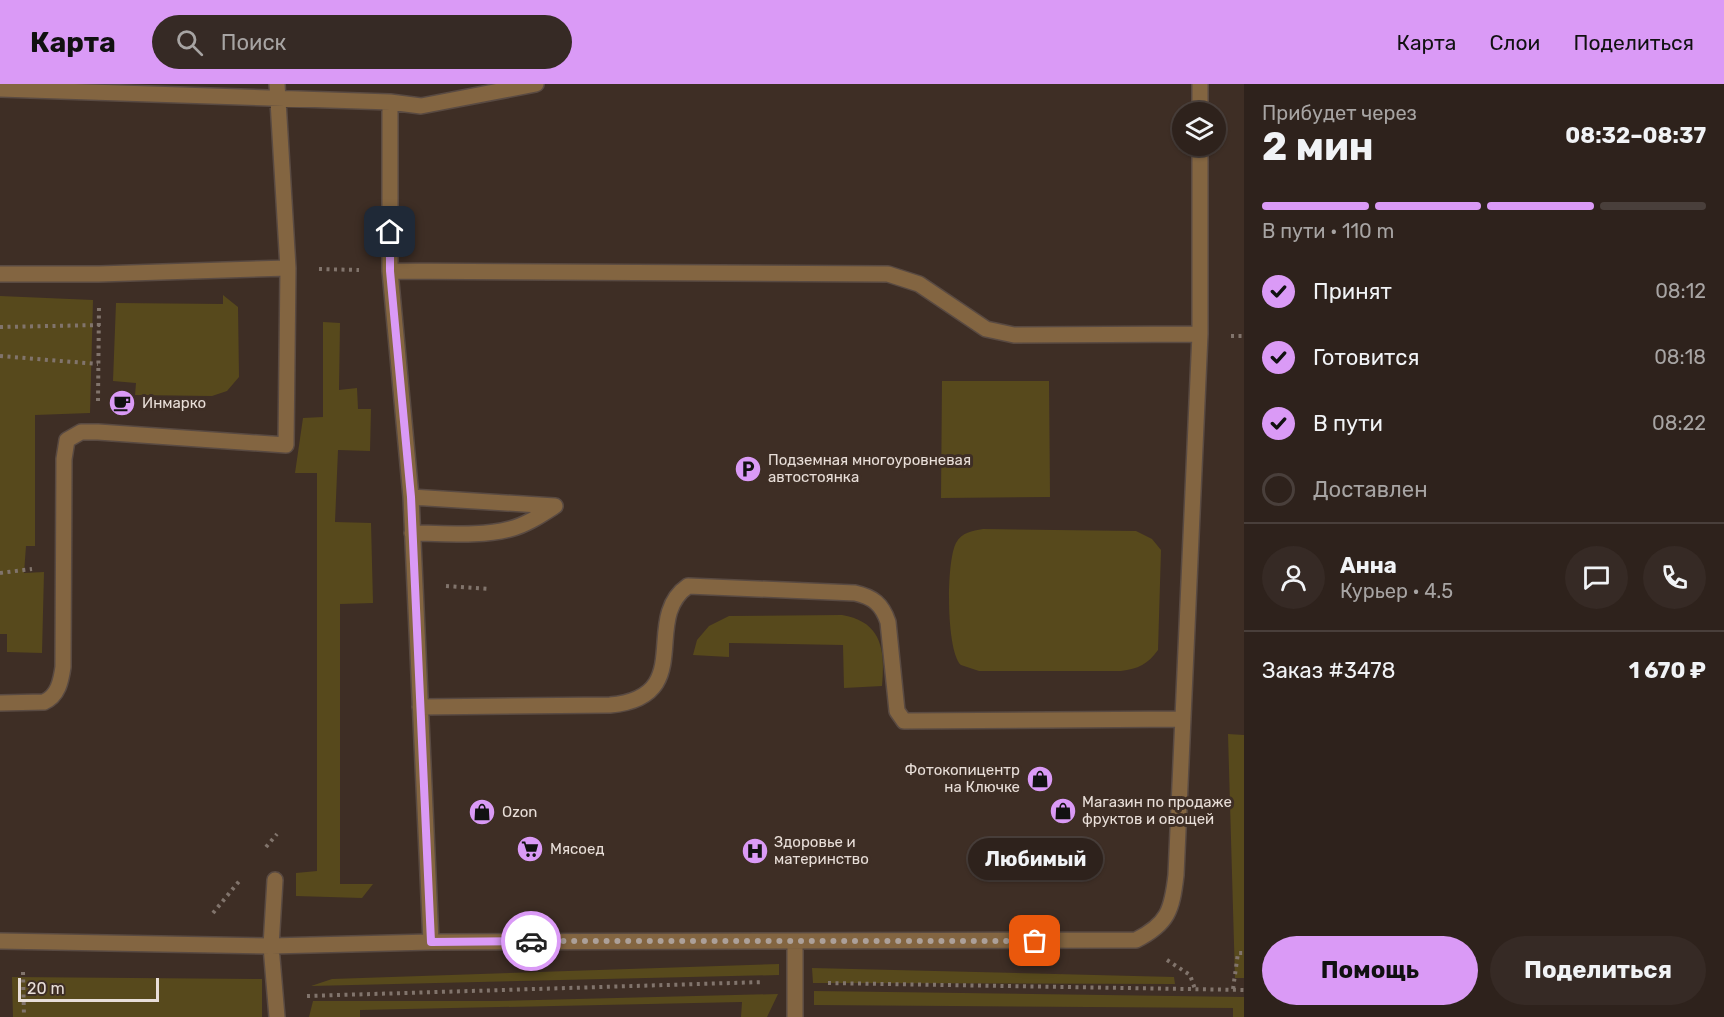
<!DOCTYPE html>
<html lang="ru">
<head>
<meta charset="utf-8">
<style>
  body { margin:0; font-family:Rubik,sans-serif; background:#362a25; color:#f1f3f6; height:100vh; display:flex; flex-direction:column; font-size:22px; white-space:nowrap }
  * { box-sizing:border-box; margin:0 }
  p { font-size:20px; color:#a7a4a3 }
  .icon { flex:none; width:33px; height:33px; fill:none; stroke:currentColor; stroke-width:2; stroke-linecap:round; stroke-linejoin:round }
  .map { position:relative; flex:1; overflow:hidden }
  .panel { display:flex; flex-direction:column; background:#2e221c; width:480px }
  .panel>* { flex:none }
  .controls { position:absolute; left:1172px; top:18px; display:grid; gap:12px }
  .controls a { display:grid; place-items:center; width:54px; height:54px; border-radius:50%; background:#2e221c; box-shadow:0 2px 4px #0004,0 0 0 2px #493f3b; font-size:30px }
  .scale { position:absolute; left:18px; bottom:15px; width:141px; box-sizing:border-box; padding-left:6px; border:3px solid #e8ded8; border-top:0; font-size:16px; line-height:21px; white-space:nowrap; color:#e8ded8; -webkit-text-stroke:4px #3e2e25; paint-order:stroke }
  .pin { position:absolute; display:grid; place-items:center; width:51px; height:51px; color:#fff; margin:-26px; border-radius:12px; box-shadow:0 3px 9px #0006 }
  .courier { position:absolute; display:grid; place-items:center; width:60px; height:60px; margin:-30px; border:4px solid #da9af6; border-radius:50%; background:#fff; color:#222; box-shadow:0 2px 8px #0007 }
  .bubble { position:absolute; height:42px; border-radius:21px; background:#2e221c; box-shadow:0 2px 4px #0004,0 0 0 2px #493f3b; font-size:20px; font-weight:700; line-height:42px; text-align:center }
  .head em { font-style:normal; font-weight:700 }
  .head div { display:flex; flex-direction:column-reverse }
  .head { display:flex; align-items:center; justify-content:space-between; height:102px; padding:0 18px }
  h1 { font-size:39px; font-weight:700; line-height:45px }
  .bar { display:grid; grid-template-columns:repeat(4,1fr); gap:9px 6px; align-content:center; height:72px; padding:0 18px }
  .bar i { height:8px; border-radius:4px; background:#493f3b }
  .bar .current { background:#da9af6 }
  .bar p { grid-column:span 4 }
  .line { display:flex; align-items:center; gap:15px; padding:0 18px; border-top:2px solid #493f3b }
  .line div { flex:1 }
  .round { display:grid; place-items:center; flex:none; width:63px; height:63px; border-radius:32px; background:#362a25 }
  ol { padding:0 18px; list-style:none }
  li { display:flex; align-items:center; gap:18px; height:66px }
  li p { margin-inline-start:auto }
  li .icon { padding:6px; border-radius:50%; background:#da9af6; color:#111; stroke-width:4 }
  li:last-child { color:#a7a4a3 }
  li i { width:33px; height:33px; border:3px solid #493f3b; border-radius:50% }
  .cta { display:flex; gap:12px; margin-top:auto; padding:12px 18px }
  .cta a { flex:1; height:69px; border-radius:36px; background:#da9af6; color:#111; font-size:24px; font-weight:700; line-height:69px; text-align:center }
  .cta a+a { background:#362a25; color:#f1f3f6 }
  header { display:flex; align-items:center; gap:36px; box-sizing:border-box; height:84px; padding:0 30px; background:#da9af6; color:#111 }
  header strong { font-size:28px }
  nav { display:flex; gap:33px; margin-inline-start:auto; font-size:21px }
  .search { width:420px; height:54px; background:#362a25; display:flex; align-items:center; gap:15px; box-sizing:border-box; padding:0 21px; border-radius:33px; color:#a7a4a3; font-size:22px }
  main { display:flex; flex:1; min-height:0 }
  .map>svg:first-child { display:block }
  .green { fill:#57491c }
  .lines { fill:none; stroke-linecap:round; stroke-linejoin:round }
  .lane-casing { stroke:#594a42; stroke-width:18 }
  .path { stroke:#81746c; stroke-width:4; stroke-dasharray:3 4.5; stroke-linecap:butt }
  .lane { stroke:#836541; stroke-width:15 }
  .done { stroke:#aca099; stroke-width:6; stroke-dasharray:0 10.8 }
  .route { stroke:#da9af6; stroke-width:8 }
  .labels { text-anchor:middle; stroke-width:6; stroke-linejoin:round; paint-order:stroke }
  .poi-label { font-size:15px; fill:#e8ded8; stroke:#3e2e25; text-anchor:start }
</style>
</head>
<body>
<header>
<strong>Карта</strong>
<div class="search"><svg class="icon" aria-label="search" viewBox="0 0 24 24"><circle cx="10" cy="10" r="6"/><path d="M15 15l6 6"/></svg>Поиск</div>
<nav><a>Карта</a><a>Слои</a><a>Поделиться</a></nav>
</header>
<main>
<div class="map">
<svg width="1244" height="933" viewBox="0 0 1244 933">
  <rect width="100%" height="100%" fill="#3e2e25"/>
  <path class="green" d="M223,211L238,223L239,293L227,307L212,312L135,311L136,299L113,297L116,219L223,220Z
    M0,212L93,216L90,329L35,331V462H26L24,489L44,488L42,569L7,568V550H0Z
    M323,238L340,239L339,306L357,304L358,325H371L370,367L338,366L335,438L371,439L373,519L340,520V800H373L362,814L296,812V789L317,787V389H295L303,334L323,333Z
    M942,297H1049L1050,413L941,414Z
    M983,445L1136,447L1152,455L1161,466L1158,566C1148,580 1138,585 1121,587H979L961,581C946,567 946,478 956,459C962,448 972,447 983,445Z
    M842,531C883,538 885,567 882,602L844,604L843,561L729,559V573L693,571L697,556L709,542L729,532Z
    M1228,650L1244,651V894H1235Z
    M779,880V891L311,902L332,895Z
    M812,884L1174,893L1175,900L813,899Z
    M12,893L262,895V933H13Z
    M814,907L1244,913V933H1233V924L814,921Z
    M778,910L767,933H741L742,918L360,926V933H309L313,917H495Z"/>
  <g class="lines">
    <defs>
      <path id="lane" d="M1200,0V28
        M0,5L390,18L421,22L536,0
        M390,18V187L411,413L431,858
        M390,187L888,190L919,200L986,245L1014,251L1200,250
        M0,190H99L288,184
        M411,413L555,422
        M412,449C443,449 480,453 510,445C526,441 541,431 555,422
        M0,619L44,618C58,612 61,597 63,583L64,375L67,356L81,348H98L286,361L288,184L277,0
        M420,623L610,621C698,613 640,535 688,502L855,509C873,513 882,520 888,538L897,627L904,637L1183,635
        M0,857L271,862L275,796
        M795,857V933
        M277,933L271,862L431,858L1136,856C1168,840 1172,826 1176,791L1200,250V62"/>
    </defs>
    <use href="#lane" class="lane-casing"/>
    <path class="path" d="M319,185L359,186
      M0,243L100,241
      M1231,252H1244
      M0,272L98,280
      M98,317L99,222
      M0,489L32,485
      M446,502L490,505
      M266,763L277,750
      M213,829L241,795
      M1167,876L1190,891L1195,905
      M23,888L24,933
      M828,899L1244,906
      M1233,905L1238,869H1244
      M307,912L764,898"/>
    <use href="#lane" class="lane"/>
  </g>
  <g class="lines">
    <path class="done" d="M531,857H1035"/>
    <path class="route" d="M390,148V187L411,413L431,858L531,857"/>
  </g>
  <defs>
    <symbol id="cafe-disc" viewBox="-11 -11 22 22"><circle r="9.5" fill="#da9af6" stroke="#3e2e25"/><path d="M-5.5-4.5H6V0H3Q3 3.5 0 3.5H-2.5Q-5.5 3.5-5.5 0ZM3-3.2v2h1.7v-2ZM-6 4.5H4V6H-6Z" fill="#111"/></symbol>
    <symbol id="parking-disc" viewBox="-11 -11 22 22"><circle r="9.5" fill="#da9af6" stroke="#3e2e25"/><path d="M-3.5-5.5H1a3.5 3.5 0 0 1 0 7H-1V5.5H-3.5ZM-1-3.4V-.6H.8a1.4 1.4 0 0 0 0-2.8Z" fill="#111"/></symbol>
    <symbol id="shop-disc" viewBox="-11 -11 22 22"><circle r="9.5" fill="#da9af6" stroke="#3e2e25"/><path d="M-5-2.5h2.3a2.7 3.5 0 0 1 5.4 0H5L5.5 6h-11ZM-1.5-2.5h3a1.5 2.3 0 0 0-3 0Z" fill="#111"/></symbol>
    <symbol id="supermarket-disc" viewBox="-11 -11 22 22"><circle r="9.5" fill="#da9af6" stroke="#3e2e25"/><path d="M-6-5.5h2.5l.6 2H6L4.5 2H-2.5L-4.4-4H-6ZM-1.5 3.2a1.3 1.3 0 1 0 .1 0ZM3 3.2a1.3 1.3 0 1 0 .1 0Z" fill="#111"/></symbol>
    <symbol id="hospital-disc" viewBox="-11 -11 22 22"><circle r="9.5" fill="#da9af6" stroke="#3e2e25"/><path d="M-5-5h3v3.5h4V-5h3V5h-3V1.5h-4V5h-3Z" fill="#111"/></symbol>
  </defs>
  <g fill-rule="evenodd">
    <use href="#cafe-disc" x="107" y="304" width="30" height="30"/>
    <use href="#parking-disc" x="733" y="370" width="30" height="30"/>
    <use href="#shop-disc" x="1025" y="680" width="30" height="30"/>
    <use href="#shop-disc" x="1048" y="712" width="30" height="30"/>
    <use href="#shop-disc" x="467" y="713" width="30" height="30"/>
    <use href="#supermarket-disc" x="515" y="750" width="30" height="30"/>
    <use href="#hospital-disc" x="740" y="752" width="30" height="30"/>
  </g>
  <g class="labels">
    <g class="poi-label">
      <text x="142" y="324">Инмарко</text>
      <text x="768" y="381">Подземная многоуровневая<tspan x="768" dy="17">автостоянка</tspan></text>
      <text x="1020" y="691" text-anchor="end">Фотокопицентр<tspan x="1020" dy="17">на Ключке</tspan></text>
      <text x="1082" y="723">Магазин по продаже<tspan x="1082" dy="17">фруктов и овощей</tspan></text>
      <text x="502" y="733">Ozon</text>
      <text x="774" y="763">Здоровье и<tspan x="774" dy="17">материнство</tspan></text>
      <text x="550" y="770">Мясоед</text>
    </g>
  </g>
</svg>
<div class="controls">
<a><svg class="icon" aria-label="layers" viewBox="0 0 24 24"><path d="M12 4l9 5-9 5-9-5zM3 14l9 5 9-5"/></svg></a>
</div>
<div class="scale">20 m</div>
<div class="pin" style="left:1035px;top:857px;background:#ea580c"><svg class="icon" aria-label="bag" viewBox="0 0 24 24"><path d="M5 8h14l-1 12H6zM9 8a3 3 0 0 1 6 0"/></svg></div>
<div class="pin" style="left:390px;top:148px;background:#1f2937"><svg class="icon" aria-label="home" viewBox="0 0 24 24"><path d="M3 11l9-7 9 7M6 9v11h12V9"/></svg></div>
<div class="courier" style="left:531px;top:857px"><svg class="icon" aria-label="car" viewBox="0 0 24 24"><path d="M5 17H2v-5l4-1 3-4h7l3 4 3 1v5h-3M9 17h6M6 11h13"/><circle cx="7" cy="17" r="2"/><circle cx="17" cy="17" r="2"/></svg></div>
<div class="bubble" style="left:968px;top:754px;width:135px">Любимый</div>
</div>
<section class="panel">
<div class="head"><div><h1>2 мин</h1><p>Прибудет через</p></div><em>08:32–08:37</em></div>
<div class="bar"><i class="current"></i><i class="current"></i><i class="current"></i><i></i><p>В пути · 110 m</p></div>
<ol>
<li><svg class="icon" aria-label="check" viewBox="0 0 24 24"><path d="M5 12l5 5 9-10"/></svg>Принят<p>08:12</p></li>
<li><svg class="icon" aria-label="check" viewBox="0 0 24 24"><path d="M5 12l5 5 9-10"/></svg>Готовится<p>08:18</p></li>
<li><svg class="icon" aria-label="check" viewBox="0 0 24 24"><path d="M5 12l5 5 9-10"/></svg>В пути<p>08:22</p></li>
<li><i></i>Доставлен</li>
</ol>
<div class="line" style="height:108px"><a class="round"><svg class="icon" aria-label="person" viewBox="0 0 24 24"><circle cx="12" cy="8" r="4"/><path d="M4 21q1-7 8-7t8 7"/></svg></a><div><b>Анна</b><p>Курьер · 4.5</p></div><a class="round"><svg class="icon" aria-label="chat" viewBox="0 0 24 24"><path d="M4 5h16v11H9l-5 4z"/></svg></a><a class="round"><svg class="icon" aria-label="phone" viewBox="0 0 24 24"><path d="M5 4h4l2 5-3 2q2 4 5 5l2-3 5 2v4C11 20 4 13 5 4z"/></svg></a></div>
<div class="line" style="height:78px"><div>Заказ #3478</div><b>1 670 ₽</b></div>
<div class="cta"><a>Помощь</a><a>Поделиться</a></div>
</section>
</main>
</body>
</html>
